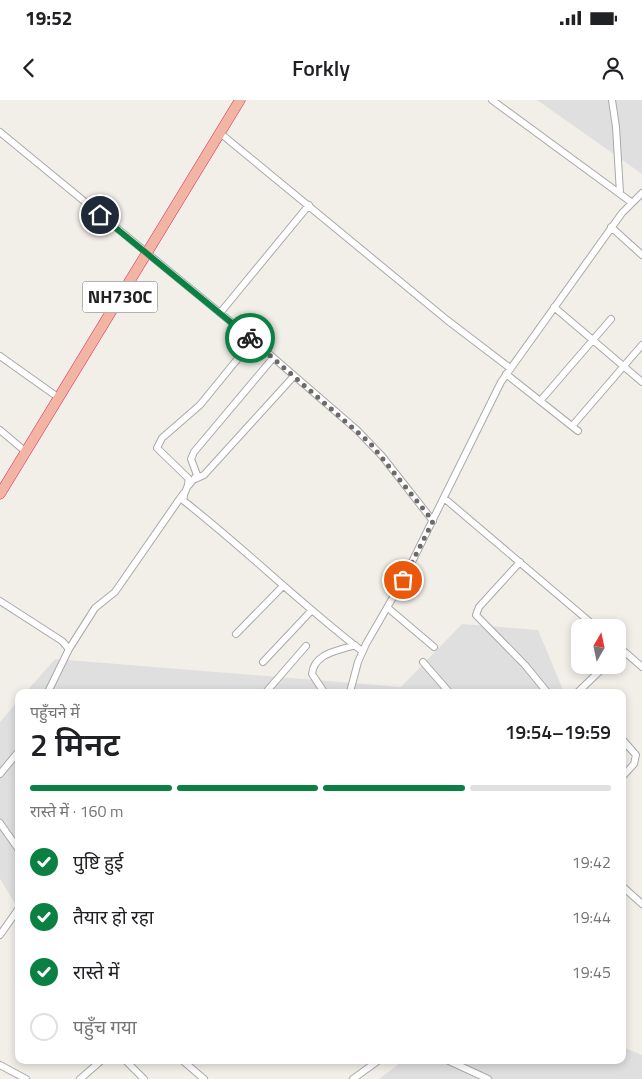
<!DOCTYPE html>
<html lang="hi">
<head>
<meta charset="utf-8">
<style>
  body { margin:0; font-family:"Titillium Web","Noto Sans Devanagari",sans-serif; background:#f2f2f2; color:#202124; height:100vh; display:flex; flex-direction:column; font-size:19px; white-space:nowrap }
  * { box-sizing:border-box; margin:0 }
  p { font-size:16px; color:#757577 }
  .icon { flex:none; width:28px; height:28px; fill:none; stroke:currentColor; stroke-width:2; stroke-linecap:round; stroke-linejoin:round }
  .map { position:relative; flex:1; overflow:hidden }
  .side { position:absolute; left:15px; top:589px; width:611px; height:375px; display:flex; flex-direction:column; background:#fff; border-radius:10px; box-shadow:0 2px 8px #0003 }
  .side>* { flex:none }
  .needle { width:32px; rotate:9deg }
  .fabs { position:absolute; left:571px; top:519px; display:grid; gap:10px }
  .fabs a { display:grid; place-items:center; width:55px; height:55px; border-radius:10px; background:#fff; box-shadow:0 2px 8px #0003; font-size:25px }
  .pin { position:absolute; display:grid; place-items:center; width:42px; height:42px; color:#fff; margin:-21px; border:2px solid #fff; border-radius:50%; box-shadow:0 1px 5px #0007 }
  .courier { position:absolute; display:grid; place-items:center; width:50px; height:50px; margin:-25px; border:4px solid #0b8043; border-radius:50%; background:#fff; color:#222; box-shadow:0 1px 6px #0007 }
  .head em { font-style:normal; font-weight:600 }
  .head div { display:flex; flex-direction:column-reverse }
  .head { display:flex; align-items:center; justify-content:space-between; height:85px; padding:0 15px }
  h1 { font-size:32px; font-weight:600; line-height:38px }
  .bar { display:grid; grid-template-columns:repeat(4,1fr); gap:8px 5px; align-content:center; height:60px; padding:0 15px }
  .bar i { height:6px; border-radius:4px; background:#e0e0e0 }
  .bar .on { background:#0b8043 }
  .bar p { grid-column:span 4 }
  ol { padding:0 15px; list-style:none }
  li { display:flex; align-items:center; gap:15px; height:55px }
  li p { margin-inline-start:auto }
  li .icon { padding:5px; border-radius:50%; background:#0b8043; color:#fff; stroke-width:4 }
  li:last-child { color:#757577 }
  li i { width:28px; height:28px; border:2px solid #e0e0e0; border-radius:50% }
  .status { display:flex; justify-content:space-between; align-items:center; height:35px; padding:0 25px; background:#fff; direction:ltr }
  .status svg { height:14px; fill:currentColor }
  header { display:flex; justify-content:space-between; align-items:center; height:65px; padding:0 15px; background:#fff; font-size:22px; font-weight:600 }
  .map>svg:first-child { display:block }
  .residential { fill:#e0dfdf }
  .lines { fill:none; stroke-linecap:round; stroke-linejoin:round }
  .minor-casing { stroke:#a9a9a9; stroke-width:8 }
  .trunk-casing { stroke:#dc2a67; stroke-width:11 }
  .minor { stroke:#fff; stroke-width:6 }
  .trunk { stroke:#f2b4a3; stroke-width:10 }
  .done { stroke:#6b6a68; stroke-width:5; stroke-dasharray:0 9 }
  .route { stroke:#0b8043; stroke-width:6 }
  .labels { text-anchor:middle; stroke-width:4.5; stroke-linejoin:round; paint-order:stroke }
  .shield { fill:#fff; stroke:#646464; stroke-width:1 }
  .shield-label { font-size:18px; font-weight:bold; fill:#222 }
</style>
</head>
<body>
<div class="status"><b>19:52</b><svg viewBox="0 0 49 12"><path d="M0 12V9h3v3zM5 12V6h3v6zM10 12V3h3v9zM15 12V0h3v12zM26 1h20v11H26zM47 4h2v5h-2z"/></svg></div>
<header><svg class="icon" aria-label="back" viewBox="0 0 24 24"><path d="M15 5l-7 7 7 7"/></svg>Forkly<svg class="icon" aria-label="person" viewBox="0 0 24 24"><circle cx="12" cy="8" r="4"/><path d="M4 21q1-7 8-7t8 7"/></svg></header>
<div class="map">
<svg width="642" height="979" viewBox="0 0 642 979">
  <rect width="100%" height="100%" fill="#f2efe9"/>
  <path class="residential" d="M537,0H642V74Z
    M462,524L538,530L564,592H26L55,559L401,587Z
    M19,600V810L0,779V622Z
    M623,947L642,955V979H379L404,960H622Z"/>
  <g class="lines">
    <defs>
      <path id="minor" d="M492,0L631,102
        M612,0L616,27L620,93
        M0,32L253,240L357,330L382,356L433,421
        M220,33L447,220L510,268
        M611,127L642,155
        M554,207L642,282
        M220,213L309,105
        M253,240L200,305L162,338L157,348L188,378C191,388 181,392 184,401C245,449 301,504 362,551
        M0,256L59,298
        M506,274L578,331
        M541,300L611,219
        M573,325L642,245
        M0,330L26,352
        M195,379L204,375L294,276
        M189,385L197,375L191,359L194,352L273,258
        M444,398L597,528
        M520,462L479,507L476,515L525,565L547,592
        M0,501L62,541L69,549L48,592
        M388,508L434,547
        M236,534L282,487
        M618,546L642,567
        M69,549L95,508L115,492L183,394
        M263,562L311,511
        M423,562L449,592
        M266,592L306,546
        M324,592L312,574C314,553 338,551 355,545
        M350,592L358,562L366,544L403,480L501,282L622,113L642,93
        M578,592L606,565
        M622,639L636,655L634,664L622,677
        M0,674L19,651
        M0,723L19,750
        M622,786L642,804
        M0,835L19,808
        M125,960L144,979
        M182,960L204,979
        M447,960L488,979
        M0,965L26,979
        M80,979L102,960
        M353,979L379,960"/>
      <path id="trunk" d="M0,394L240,0"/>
    </defs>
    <use href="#minor" class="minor-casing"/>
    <use href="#trunk" class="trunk-casing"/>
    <use href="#minor" class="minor"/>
    <use href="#trunk" class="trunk"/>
  </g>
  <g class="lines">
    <path class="done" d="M250,238L370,343L433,421L403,480"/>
    <path class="route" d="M100,115L250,238"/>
  </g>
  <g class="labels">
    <rect class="shield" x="82.5" y="181.5" width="75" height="31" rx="4"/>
    <g class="shield-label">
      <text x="120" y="203">NH730C</text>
    </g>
  </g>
</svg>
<div class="fabs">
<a><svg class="needle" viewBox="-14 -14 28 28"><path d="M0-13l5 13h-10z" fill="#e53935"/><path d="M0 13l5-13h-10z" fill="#757577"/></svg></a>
</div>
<div class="pin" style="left:403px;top:480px;background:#ea580c"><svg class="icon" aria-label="bag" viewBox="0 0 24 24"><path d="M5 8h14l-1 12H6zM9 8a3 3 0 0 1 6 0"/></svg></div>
<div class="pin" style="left:100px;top:115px;background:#1f2937"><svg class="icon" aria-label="home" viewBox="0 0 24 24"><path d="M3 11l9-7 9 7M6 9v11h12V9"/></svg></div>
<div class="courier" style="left:250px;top:238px"><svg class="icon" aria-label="bike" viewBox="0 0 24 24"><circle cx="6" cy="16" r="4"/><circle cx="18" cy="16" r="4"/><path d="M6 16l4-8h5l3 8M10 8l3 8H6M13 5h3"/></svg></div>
<section class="side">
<div class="head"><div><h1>2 मिनट</h1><p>पहुँचने में</p></div><em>19:54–19:59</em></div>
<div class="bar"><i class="on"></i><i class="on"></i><i class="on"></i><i></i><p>रास्ते में · 160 m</p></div>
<ol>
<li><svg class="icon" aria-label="check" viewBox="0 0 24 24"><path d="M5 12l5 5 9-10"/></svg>पुष्टि हुई<p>19:42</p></li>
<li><svg class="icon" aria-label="check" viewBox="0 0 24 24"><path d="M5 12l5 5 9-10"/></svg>तैयार हो रहा<p>19:44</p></li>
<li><svg class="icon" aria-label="check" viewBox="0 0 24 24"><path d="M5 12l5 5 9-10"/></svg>रास्ते में<p>19:45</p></li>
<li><i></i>पहुँच गया</li>
</ol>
</section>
</div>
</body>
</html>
